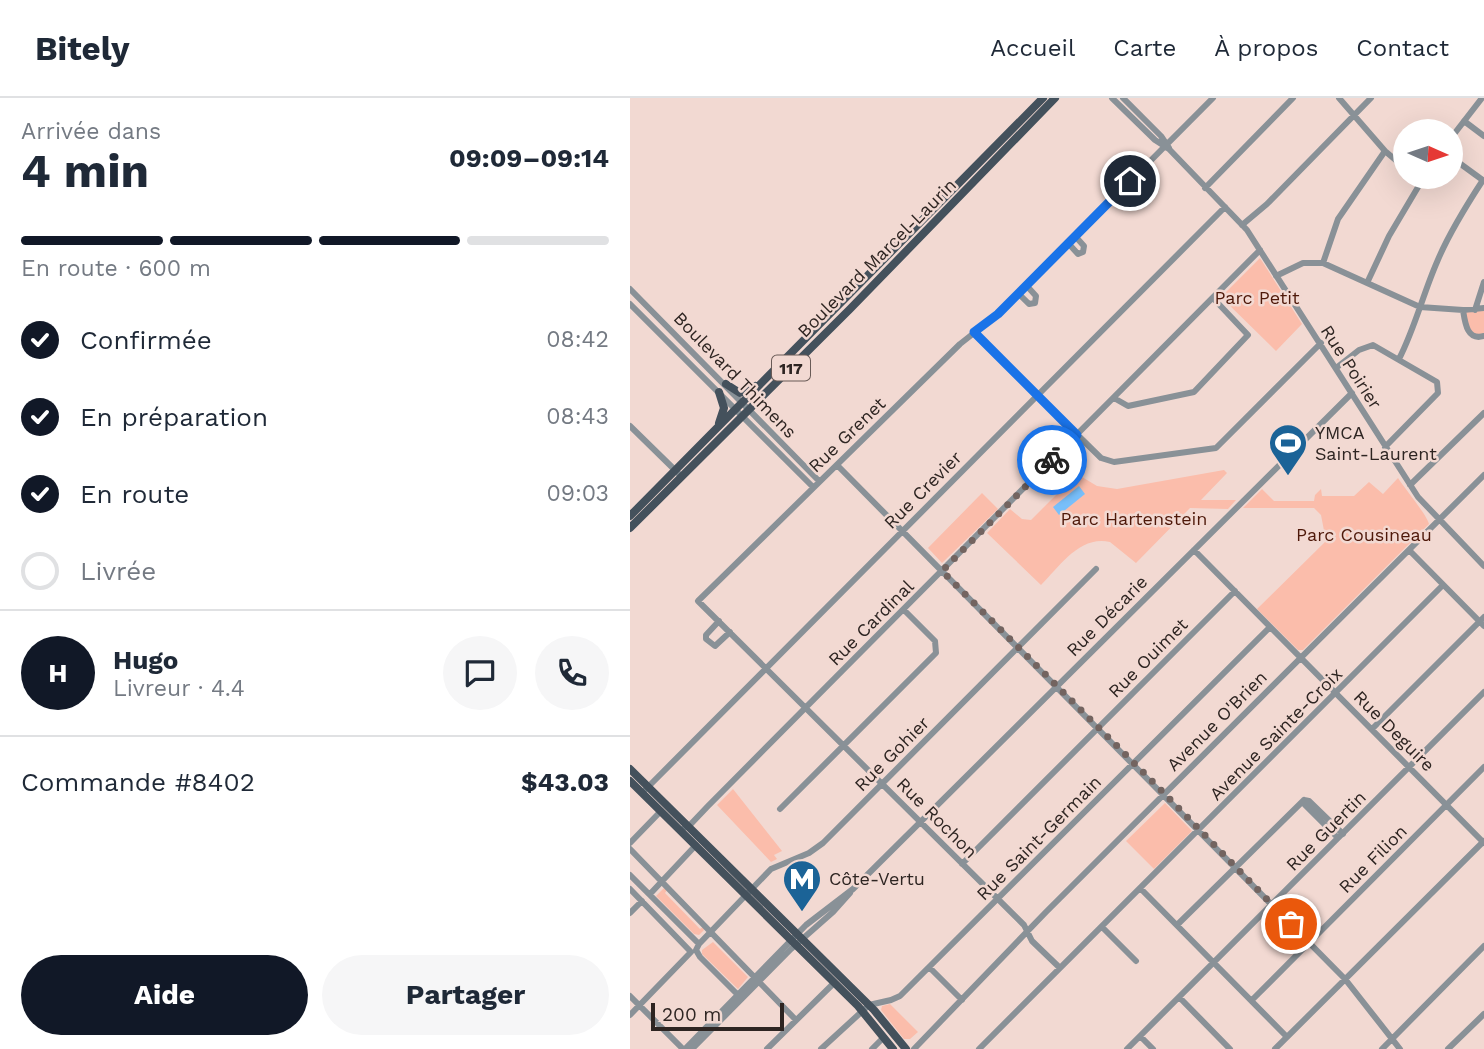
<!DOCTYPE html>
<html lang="fr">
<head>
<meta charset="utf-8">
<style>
  body { margin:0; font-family:"Work Sans",sans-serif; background:#f6f6f7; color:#1f2937; height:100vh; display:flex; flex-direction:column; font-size:26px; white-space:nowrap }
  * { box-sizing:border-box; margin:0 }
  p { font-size:23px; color:#747a83 }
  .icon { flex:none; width:38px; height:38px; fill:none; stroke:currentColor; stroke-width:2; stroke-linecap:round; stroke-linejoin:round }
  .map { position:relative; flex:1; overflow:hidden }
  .details { display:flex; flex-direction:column; background:#fff; width:630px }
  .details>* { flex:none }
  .needle { width:46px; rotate:93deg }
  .controls { position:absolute; left:763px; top:21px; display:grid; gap:14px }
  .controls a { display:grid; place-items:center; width:70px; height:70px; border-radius:50%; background:#fff; box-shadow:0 7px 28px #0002; font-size:35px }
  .scale { position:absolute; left:21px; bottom:18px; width:133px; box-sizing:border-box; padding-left:7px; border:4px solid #2e2522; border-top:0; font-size:19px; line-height:24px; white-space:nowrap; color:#2e2522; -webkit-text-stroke:5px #f2d9d2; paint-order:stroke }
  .pin { position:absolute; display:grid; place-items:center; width:60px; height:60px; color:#fff; margin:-30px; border:4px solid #fff; border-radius:50%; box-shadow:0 2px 7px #0007 }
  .courier { position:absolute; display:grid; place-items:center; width:70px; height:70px; margin:-35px; border:5px solid #1a73e8; border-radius:50%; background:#fff; color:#222; box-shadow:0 2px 9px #0007 }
  .overview em { font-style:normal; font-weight:700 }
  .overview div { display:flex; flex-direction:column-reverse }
  .overview { display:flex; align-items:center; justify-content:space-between; height:119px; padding:0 21px }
  h1 { font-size:46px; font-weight:700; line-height:52px }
  .bar { display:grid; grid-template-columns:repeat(4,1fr); gap:10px 7px; align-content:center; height:84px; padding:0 21px }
  .bar i { height:9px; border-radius:5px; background:#e0e1e3 }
  .bar .selected { background:#111827 }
  .bar p { grid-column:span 4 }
  .line { display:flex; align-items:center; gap:18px; padding:0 21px; border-top:2px solid #e0e1e3 }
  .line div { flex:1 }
  .round { display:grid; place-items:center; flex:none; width:74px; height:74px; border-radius:37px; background:#f6f6f7 }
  ol { padding:0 21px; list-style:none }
  li { display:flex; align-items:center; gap:21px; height:77px }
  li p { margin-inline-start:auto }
  li .icon { padding:7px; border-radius:50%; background:#111827; color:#fff; stroke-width:4 }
  li:last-child { color:#747a83 }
  li i { width:38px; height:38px; border:4px solid #e0e1e3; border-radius:50% }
  .button { display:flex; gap:14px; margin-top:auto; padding:14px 21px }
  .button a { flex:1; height:80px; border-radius:42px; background:#111827; color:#fff; font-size:28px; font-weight:700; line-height:80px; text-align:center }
  .button a+a { background:#f6f6f7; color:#1f2937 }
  header { display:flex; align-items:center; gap:42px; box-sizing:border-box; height:98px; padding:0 35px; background:#fff; border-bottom:2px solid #e0e1e3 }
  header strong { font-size:33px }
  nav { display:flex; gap:38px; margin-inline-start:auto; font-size:24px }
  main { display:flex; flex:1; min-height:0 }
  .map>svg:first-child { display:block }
  .green { fill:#fbbdab }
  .water { fill:#78bffa }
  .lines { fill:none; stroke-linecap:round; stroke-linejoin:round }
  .minor { stroke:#899197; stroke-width:6 }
  .major { stroke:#44515c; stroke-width:8 }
  .done { stroke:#736460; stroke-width:7; stroke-dasharray:0 12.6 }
  .route { stroke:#1a73e8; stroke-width:9 }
  .labels { text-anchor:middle; stroke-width:5; stroke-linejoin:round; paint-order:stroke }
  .shield { fill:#f2d9d2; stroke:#695b57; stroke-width:2 }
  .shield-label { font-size:16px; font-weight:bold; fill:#2e2522 }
  .street-label { font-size:18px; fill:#2e2522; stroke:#f2d9d2 }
  .park-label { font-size:18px; fill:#4e1809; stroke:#f2d9d2 }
  .poi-label { font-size:18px; fill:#2e2522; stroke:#f2d9d2; text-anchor:start }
</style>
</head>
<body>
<header>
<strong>Bitely</strong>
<nav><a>Accueil</a><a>Carte</a><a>À propos</a><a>Contact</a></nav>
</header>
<main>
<section class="details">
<div class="overview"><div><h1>4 min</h1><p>Arrivée dans</p></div><em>09:09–09:14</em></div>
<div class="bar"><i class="selected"></i><i class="selected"></i><i class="selected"></i><i></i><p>En route · 600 m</p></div>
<ol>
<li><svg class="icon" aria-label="check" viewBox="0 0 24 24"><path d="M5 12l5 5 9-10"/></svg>Confirmée<p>08:42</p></li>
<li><svg class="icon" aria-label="check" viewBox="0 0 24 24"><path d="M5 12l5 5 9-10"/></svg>En préparation<p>08:43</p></li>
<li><svg class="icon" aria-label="check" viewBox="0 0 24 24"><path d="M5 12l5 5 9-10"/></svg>En route<p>09:03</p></li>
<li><i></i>Livrée</li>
</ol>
<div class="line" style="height:126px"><b class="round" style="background:#111827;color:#fff">H</b><div><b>Hugo</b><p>Livreur · 4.4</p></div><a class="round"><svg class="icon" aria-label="chat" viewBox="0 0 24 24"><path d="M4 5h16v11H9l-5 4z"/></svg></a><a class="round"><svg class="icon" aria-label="phone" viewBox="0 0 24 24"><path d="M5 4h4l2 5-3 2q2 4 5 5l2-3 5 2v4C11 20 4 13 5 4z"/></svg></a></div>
<div class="line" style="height:91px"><div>Commande #8402</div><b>$43.03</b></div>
<div class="button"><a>Aide</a><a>Partager</a></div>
</section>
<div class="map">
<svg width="854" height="951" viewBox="0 0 854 951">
  <rect width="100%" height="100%" fill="#f2d9d2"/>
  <path class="green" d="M630,160L672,226L646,253L591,199Z
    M854,210V238L840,237L833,212Z
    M594,372L597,375L571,402H606L598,411L560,410L506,465L480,444C450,437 430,468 411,487L357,435L380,411L392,421L401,422L447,376L467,388L487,391Z
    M768,380C775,391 797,417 799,426L673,552H668L627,511L696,443L691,417L684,410H613L632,391L644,403H684L685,397L691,391L692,398H724L739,384L753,396Z
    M352,395L368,411L312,465L298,450Z
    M103,691L152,753L144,757L147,761L141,764L87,707Z
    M535,705L562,733L524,771L496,743Z
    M34,790L37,792L35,795L70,831L73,829L74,832L69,837L64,836L26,798Z
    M83,844L118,879L108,891L72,856V852Z
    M260,906L288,934L280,941H274L251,912L252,908Z"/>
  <path class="water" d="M449,388L455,396L429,417L423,409Z"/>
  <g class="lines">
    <path class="minor" d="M482,0L525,42L539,51L617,132L788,399L854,468
      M493,0L531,38L539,50
      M709,0L755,53L775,70
      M834,23L854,38
      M821,40L852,0
      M821,59L854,83
      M575,90L663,0
      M612,127L637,106L741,0
      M438,145L448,156L453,154L454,148L445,138
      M693,165L708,121L755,53
      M646,178L673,165H693L790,209L833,212L854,210
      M737,185L759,138L794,79
      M0,191L189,383
      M388,195L399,206L405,205L406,198L396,187
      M0,206L183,389
      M833,212C835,225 837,243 854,238
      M845,212L854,184
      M344,235L471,360L484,364L586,350L691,245
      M769,261C785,230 793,196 807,164C819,135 836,108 853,82
      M706,270L729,252L743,247L807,284L808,295L755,349
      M484,300L498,308L564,294L618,237L583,200
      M0,328L48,375
      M207,367L715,881L770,951
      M780,387L854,315
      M564,452L854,745
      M779,452L854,528
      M89,523L76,537V541L85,548L100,534
      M742,631L854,519
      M16,691L595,109
      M674,702L675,707L708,740
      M674,702L679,703L713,736
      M150,711L306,555L305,543L274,512
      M54,730L59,728L78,708L630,152
      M0,745L31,713
      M0,751L166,922
      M332,766L605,493
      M0,777L69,846
      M0,791L61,854L0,917
      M511,791L657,939
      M20,796L66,747
      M0,815L12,803
      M547,827L674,702
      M472,829L506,863
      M69,846L141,771L179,755L193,745L466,471
      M69,846L66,852L70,859L108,897
      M299,869L332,902
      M430,870L402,843L394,827L68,503L330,246L368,216L583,0
      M0,898L53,951
      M549,899L600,951
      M622,902L854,669
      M510,938L523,951
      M55,951L176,827L223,791L722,295
      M62,951L161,851L203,814L220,795
      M137,951L204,885
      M191,951L239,907L261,902L270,898L640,529
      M242,951L254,939
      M284,951L416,814L854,377
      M349,951L813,487
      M497,951L854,594
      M645,951L854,743
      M752,951L854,848
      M818,951L854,916"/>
    <path class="major" d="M96,286L110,295L125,288
      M89,294L94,310L89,325
      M0,418L413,0
      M0,430L220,211L425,0
      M0,671L244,912L276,951
      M0,683L228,908L263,951"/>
  </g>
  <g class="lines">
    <path class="done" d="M422,362L312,473L535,696L661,826"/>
    <path class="route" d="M422,362L447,337L344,234L368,216L500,83"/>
  </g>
  <defs>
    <symbol id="stadium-pin" viewBox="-11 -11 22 30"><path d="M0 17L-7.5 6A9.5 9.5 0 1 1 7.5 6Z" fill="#1b6397" stroke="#f2d9d2"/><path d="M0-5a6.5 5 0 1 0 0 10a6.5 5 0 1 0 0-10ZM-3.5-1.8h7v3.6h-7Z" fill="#fff"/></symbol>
    <symbol id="metro-pin" viewBox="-11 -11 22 30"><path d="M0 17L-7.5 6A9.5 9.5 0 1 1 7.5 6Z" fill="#1b6397" stroke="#f2d9d2"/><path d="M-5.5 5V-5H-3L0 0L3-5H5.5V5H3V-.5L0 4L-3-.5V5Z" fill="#fff"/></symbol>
  </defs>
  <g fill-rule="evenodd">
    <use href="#stadium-pin" x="636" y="323" width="44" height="60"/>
    <use href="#metro-pin" x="150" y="759" width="44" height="60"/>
  </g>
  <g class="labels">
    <rect class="shield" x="142" y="257.5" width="38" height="25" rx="5"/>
    <g class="shield-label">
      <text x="161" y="276">117</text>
    </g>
    <g class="street-label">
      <text transform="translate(247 160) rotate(-45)" y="6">Boulevard Marcel-Laurin</text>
      <text transform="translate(721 269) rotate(57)" y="6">Rue Poirier</text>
      <text transform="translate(105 277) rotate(46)" y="6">Boulevard Thimens</text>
      <text transform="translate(217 337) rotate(-44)" y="6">Rue Grenet</text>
      <text transform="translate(293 392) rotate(-45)" y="6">Rue Crevier</text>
      <text transform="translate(477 518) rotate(-45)" y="6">Rue Décarie</text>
      <text transform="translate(241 525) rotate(-45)" y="6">Rue Cardinal</text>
      <text transform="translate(518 560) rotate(-45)" y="6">Rue Ouimet</text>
      <text transform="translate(587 623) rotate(-45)" y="6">Avenue O'Brien</text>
      <text transform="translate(764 633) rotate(45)" y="6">Rue Deguire</text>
      <text transform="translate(646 636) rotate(-45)" y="6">Avenue Sainte-Croix</text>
      <text transform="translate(262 656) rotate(-45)" y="6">Rue Gohier</text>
      <text transform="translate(307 720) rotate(45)" y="6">Rue Rochon</text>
      <text transform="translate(696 733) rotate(-45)" y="6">Rue Guertin</text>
      <text transform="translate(409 740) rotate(-45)" y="6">Rue Saint-Germain</text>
      <text transform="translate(743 761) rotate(-45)" y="6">Rue Filion</text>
    </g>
    <g class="park-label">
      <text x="627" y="206">Parc Petit</text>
      <text x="504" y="427">Parc Hartenstein</text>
      <text x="734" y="443">Parc Cousineau</text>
    </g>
    <g class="poi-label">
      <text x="685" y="341">YMCA<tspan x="685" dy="21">Saint-Laurent</tspan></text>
      <text x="199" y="787">Côte-Vertu</text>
    </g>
  </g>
</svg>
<div class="controls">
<a><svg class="needle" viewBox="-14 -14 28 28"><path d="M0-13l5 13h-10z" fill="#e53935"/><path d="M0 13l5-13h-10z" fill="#747a83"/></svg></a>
</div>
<div class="scale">200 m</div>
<div class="pin" style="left:661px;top:826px;background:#ea580c"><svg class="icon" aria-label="bag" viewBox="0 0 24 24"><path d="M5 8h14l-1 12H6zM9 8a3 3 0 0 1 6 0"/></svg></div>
<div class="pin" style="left:500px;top:83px;background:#1f2937"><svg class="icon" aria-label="home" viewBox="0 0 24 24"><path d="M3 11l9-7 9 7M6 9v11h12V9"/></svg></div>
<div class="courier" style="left:422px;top:362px"><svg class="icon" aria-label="bike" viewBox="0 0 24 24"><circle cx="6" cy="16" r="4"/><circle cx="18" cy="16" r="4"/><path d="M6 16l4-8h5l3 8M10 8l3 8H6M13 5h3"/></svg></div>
</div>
</main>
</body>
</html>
